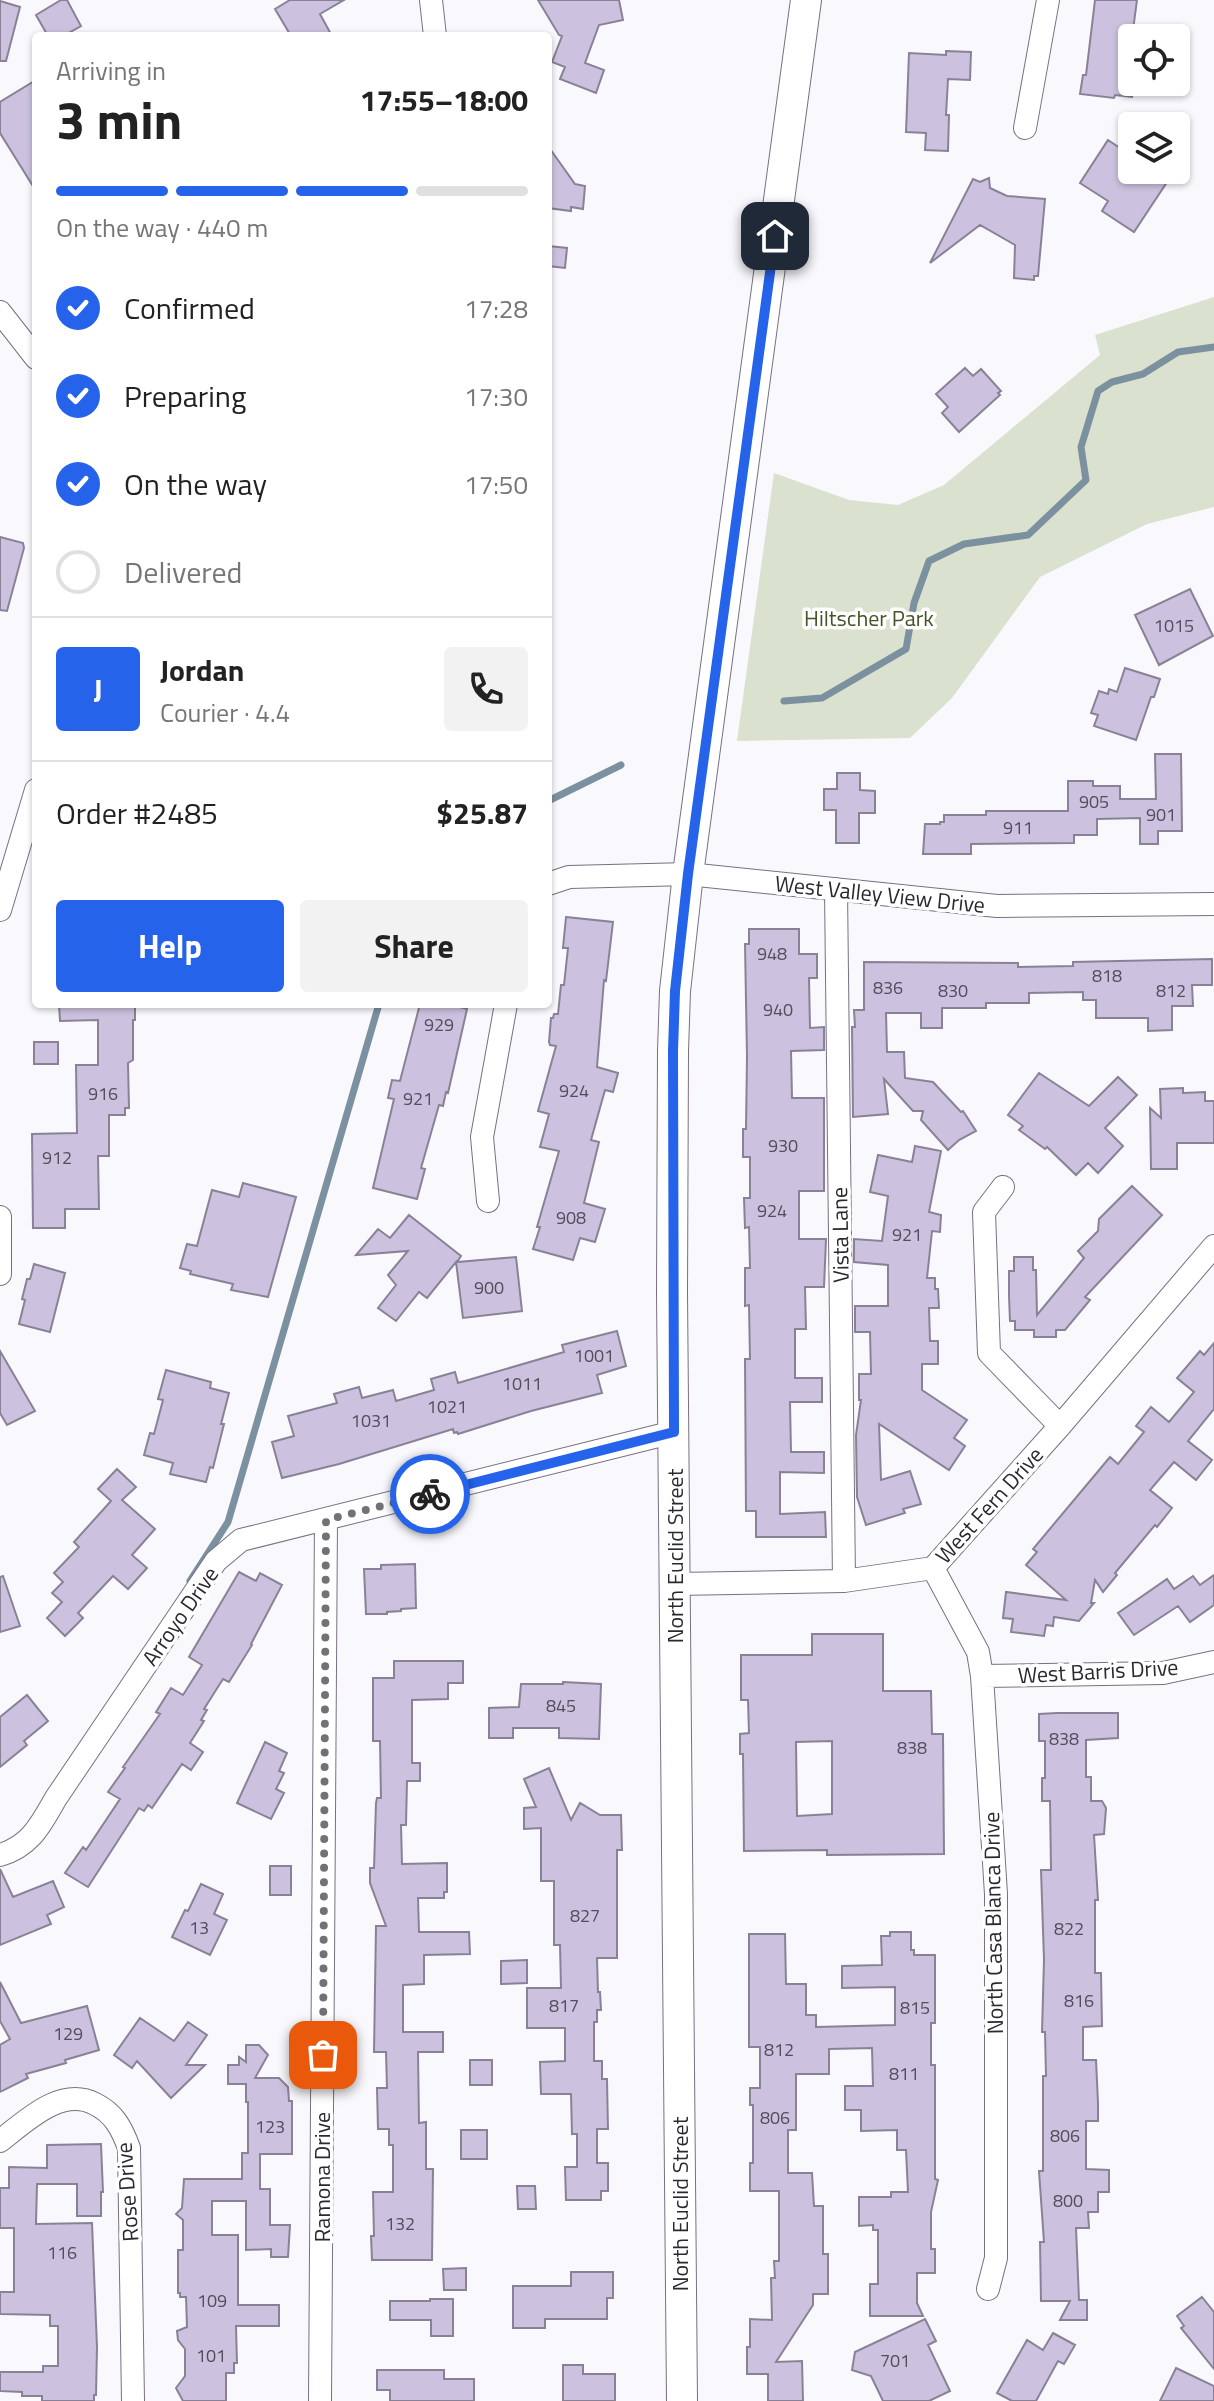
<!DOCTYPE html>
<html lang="en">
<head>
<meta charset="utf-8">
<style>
  body { margin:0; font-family:"Titillium Web",sans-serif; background:#f2f2f2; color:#222; height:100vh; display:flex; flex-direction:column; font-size:30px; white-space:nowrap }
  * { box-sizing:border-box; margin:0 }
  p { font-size:26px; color:#767676 }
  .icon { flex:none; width:44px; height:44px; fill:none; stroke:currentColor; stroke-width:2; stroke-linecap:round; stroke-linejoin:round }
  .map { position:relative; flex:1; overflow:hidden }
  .drawer { position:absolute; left:32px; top:32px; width:520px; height:976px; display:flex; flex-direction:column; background:#fff; border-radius:8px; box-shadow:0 2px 6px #0004 }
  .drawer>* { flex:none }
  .tools { position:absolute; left:1118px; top:24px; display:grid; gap:16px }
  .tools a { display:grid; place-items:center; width:72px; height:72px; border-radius:8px; background:#fff; box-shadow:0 2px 6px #0004; font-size:40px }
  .pin { position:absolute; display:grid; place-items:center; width:68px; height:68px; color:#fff; margin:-34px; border-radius:16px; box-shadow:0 4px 12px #0006 }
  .courier { position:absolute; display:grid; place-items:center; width:80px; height:80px; margin:-40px; border:6px solid #2563eb; border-radius:50%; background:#fff; color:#222; box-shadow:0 2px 10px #0007 }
  .head em { font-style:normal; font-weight:700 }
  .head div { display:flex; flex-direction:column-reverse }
  .head { display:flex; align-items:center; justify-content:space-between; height:136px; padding:0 24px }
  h1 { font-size:52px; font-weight:700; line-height:60px }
  .bar { display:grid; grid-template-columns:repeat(4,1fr); gap:12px 8px; align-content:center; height:96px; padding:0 24px }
  .bar i { height:10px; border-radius:6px; background:#e0e0e0 }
  .bar .selected { background:#2563eb }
  .bar p { grid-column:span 4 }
  .line { display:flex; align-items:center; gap:20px; padding:0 24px; border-top:2px solid #e0e0e0 }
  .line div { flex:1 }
  .round { display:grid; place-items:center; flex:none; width:84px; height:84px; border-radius:8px; background:#f2f2f2 }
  ol { padding:0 24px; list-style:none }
  li { display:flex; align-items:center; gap:24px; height:88px }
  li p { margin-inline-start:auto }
  li .icon { padding:8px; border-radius:50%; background:#2563eb; color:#fff; stroke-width:4 }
  li:last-child { color:#767676 }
  li i { width:44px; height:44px; border:4px solid #e0e0e0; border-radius:50% }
  .button { display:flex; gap:16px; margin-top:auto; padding:16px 24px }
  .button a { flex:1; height:92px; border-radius:8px; background:#2563eb; color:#fff; font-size:32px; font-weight:700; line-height:92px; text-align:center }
  .button a+a { background:#f2f2f2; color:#222 }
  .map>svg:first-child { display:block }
  .green { fill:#dae1cf }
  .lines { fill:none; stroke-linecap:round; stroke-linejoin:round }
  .stream { stroke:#7c919f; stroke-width:7 }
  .building { fill:#ccc2df; stroke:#898297; stroke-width:2; fill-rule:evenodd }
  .minor-casing { stroke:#777084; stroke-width:24 }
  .secondary-casing { stroke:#777084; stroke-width:32 }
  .minor { stroke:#fff; stroke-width:22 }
  .secondary { stroke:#fff; stroke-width:30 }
  .done { stroke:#727177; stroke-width:8; stroke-dasharray:0 14.4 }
  .route { stroke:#2563eb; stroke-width:10 }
  .labels { text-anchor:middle; stroke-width:7; stroke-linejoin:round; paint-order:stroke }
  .number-label { font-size:18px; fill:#524e5c }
  .park-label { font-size:22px; fill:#455426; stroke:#fff }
  .street-label { font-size:22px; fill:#2a2830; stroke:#fff }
</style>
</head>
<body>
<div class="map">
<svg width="1214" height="2401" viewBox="0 0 1214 2401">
  <rect width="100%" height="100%" fill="#f9f8fc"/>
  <path class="green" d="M1214,297V507L1147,524L1040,577L952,698L910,738L737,741L774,473L849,500L898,505L944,485L1100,355L1095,335Z"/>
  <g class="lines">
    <path class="stream" d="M784,701L822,698L906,649L914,603L929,561L964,544L1028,535L1086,480L1081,447L1098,391L1112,382L1143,374L1178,352L1214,347
      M548,801L621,765
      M190,1581L228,1522L379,1004"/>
  </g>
  <path class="building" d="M61,0H67L81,26L63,36H48L36,15Z
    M290,0H344L320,14L332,36H291L275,9Z
    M538,0H619L623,20L599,25L585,63L604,70L596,93L560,79L565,67L552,62L562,36L559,35Z
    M1095,0H1137L1127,75L1132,76V97L1115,95L1114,98L1080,94L1083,75H1086Z
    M0,1L20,7L6,61H0Z
    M946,51L971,52L970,80L948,79L946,115H949L948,151L925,150L926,133L906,132L909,53L946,55Z
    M36,80V191L0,133V102Z
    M1108,140L1132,156V170H1154L1169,179L1134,232L1102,211L1108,201L1080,183Z
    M548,146L575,184L585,186L583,209L571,207V211L548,208Z
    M989,178L990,188L1007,196L1045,199L1038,276H1034V280L1014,278L1015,245L980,225L930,263L973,179L980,182Z
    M548,246L567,248L565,268L548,266Z
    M965,368L973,376L981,369L1001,391L998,393L1000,395L959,432L942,413L948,407L936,394Z
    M0,537L23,543L24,548L7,611L0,610Z
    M1190,589L1213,636L1159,665L1135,615Z
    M1125,668L1160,679L1154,697H1151L1136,740L1094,726L1098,715L1091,713L1099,691L1108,694L1109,689L1117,692Z
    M1155,754H1181L1182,831H1158V844H1140V818L1097,819V835H1074V843L971,844V854H923L925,824H940V822H944V815H986V811H1068V781H1093V786H1120V799H1156Z
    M837,773H860V790L875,791V813H859V843H836V810H824V789H837Z
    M566,917L613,922L606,981L604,980L597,1067L618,1073L613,1092L605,1090L591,1140L599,1142L584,1203L605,1209L595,1242L580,1238L573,1260L533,1249L540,1227H537L559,1151L540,1147L549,1114L538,1111L556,1046L550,1045L549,1042L551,1018H553L554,1014H558L561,985H564L568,948H563Z
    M749,929H799V954H817V978H809L810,1028L824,1027V1050L791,1051L792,1098H824V1191H799V1239H826L824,1287H805L806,1329H795V1378H822V1402H790L791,1452H824V1473L780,1472V1514L825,1512L826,1537H756V1511H746L745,1359H750L749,1305L745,1306V1268H750L749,1227L745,1228L744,1198H750V1157H743V1129H746L747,1056L745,944H749Z
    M1212,959V985H1192L1193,1006H1172V1030L1148,1031V1018H1096V1000H1083V992L1029,993V1003H986V1008H942V1028H921V1013H886L887,1052H904L905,1078L933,1082L961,1112L963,1111L976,1131L959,1140L948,1150L921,1120L923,1111H913L884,1079L888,1114L853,1117L852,1027H855L854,1010H864V962L1018,963V967L1073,966V962Z
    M59,1004H135V1020H133V1060L128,1063L129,1108H125V1115H109V1156H98L99,1209H65V1228H33L32,1134L77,1133L76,1065H98V1020L60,1021Z
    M420,1004H461L460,1007L467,1009L448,1093L446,1092L443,1106L439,1105L421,1168L425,1169L417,1199L373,1188L394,1099L388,1098L392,1080L400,1081Z
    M34,1042H58V1064H34Z
    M1039,1073L1089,1106L1118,1077L1137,1095L1105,1128L1123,1146L1098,1173L1088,1163L1076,1175L1047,1147L1045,1149L1019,1130L1023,1126L1008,1115Z
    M1183,1088V1093L1205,1092V1101H1214V1143H1177V1169H1151L1150,1108L1161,1118L1160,1089Z
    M915,1146L941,1151L929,1212L941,1215L940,1232L932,1231L927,1278H935V1289H938L939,1308H929L930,1341H938V1364H922V1390L967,1420L954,1438L965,1446L949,1470L879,1424L881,1480L910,1471L921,1504L903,1509L905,1513L866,1525L857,1497L856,1435L861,1400H859V1374H871L870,1332H855V1306H888V1265L854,1262V1239L882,1241L888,1196L870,1192L878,1155L912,1162Z
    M243,1183L296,1197L268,1297L231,1290L233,1284L190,1274L191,1271L180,1268L187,1244L197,1246L212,1190L239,1197Z
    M1132,1186L1162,1215L1085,1297L1090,1300L1065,1330H1056V1337H1034V1330H1015V1321H1010L1009,1296V1271H1014V1257H1033V1270H1036L1037,1315L1084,1258L1078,1251L1098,1231L1099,1219Z
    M409,1215L461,1256L457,1262L516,1257L522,1311L463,1318L456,1262L427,1298L419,1292L396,1321L378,1308L396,1285L388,1275L408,1251L356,1255L378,1229L390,1238Z
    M34,1264L65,1273L50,1332L19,1324L25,1300L22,1299L27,1279H30Z
    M617,1331L626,1366L597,1375L602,1393L531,1411L458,1434L457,1432L454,1433L453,1429L339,1464L282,1478L272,1442L294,1436L288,1416L337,1403L334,1394L359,1387L362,1398L393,1390L396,1401L434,1390L431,1379L455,1372L458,1383L564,1352L562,1345Z
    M1214,1343V1409L1188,1441L1212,1460L1196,1480L1174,1462L1150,1490L1172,1508L1157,1527L1155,1525L1115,1573L1117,1575L1103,1592L1095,1580L1091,1603H1094L1079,1621L1054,1617L1053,1626L1046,1625L1044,1636L1011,1632L1013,1619L1003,1618L1006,1592L1066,1600L1026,1565L1037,1552L1033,1549L1110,1457L1118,1464L1144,1432L1136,1426L1151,1407L1169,1422L1194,1392L1177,1378L1200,1351L1204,1355Z
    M0,1351L35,1411L7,1425L0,1413Z
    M166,1370L211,1382L210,1388L229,1393L221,1424H224L213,1468L210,1467L206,1482L170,1474L173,1463L144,1455L150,1433L154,1434L163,1400L158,1399Z
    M117,1469L136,1487L122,1500L155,1529L132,1555L147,1568L128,1589L113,1576L78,1613L83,1618L65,1636L47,1618L62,1602L52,1593L63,1582L54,1573L79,1547L74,1542L111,1501L98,1489Z
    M415,1564L416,1608L401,1609V1611L387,1612V1614H366L364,1569H381V1565Z
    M239,1572L256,1581L260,1573L282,1585L251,1644L252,1645L229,1682L223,1679L204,1709L207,1710L201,1720L204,1721L190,1743L203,1752L191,1770L182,1764L152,1808L148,1805L144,1811L139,1808L88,1887L65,1873L83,1847L86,1850L120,1799L108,1792L125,1768L123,1767L160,1714L156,1712L171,1688L183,1695L202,1665L189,1657Z
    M1214,1575V1605L1190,1622L1178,1606L1134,1635L1118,1613L1167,1579L1174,1589L1193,1576L1200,1585Z
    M3,1576L20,1626L0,1632V1577Z
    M812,1634H883V1691H931L932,1734H943L944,1854L827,1855V1850L744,1851L743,1754H740V1734L749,1733L748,1700H741V1655H812ZM832,1741V1814L797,1816L796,1742Z
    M394,1661H463V1683H448V1699L412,1700V1763H420V1781H407L406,1825H401L402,1864L447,1863V1892H444V1898H418L419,1932H469L470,1954L424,1955V1984L403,1985V2032H443V2052H418L419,2123L426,2122V2169H433L432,2260H372L371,2236H374L373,2192H393V2145H389V2129H378L377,2088H387L386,2052H374L376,1926H386L370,1883V1868H374L376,1803L377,1798H381L380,1741H373V1678H394Z
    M563,1682L601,1684L599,1739L559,1738V1728H513V1738H489V1708L519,1707L521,1684H563Z
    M27,1695L48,1721L24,1741L27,1745L0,1767V1717Z
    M1057,1713H1118V1738L1086,1740V1777H1091V1801H1102L1106,1808L1104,1834L1094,1835L1098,1900H1095V1973H1101L1102,2026L1083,2027V2060H1096L1098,2103V2121H1086V2169L1109,2170V2192H1098V2212H1088L1089,2228H1076L1079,2300H1087V2320H1060L1070,2301H1041L1040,2242H1044L1039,2171H1043V2076H1046L1045,2032H1042L1044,1960L1041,1870H1051L1050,1801H1042V1778H1045V1741H1039V1714Z
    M265,1742L287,1753L279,1771L284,1773L276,1789L284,1793L271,1819L237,1803Z
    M549,1768L571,1820L580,1803L600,1815H621L622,1850H617V1958H597L598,1992H600L601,2010H597V2022H594V2061H602V2079H607L608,2129H597V2163H608V2191H601V2200H566L565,2167H577V2134H572L571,2094H541L540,2062L565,2061V2028H527V1988H561L560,1945H554V1881H541V1828L524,1829V1808L536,1807L524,1779Z
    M270,1866H291V1895H270Z
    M0,1869L13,1897L53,1881L64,1907L47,1915L51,1924L0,1945Z
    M201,1884L223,1894L214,1914L227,1920L210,1955L172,1937L185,1910L188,1911Z
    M890,1932H911V1950H914V1955H935V2023H931V2065H935V2179L938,2180L931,2212V2249H935V2273H917V2303L923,2316H870V2284H878V2230H873V2225L859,2226V2197H891V2192H908L906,2150H897V2130L861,2131V2110H845V2086H873L872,2048L829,2049V2074H796V2130H788V2173H812L814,2206H823V2254H828V2294H813V2305L776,2362L802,2361L803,2401H768V2374H747V2347H750V2319L772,2320L771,2278H775L774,2261H779V2191H750V2163H753V2105H750V2088H760V2047H749V1934H785L786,1984H806V2015H816V2027L895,2025V1987L842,1988V1966L882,1965L881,1936H890Z
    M527,1960V1983L501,1984V1961Z
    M0,1982L21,2023L87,2006L99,2050L65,2060L66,2063L26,2074L28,2078L0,2092V2045L10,2039L0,2021Z
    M140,2018L174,2041L188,2022L207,2035L186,2065H205L171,2098L137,2061L132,2068L114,2055Z
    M246,2045H259L268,2055L255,2078H279L288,2087L289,2101H292V2154H260V2189H270V2225H290L288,2257H271V2249L246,2250V2201H212V2235H238V2305H279V2326H236L237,2363H234V2373H226V2401H183L176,2388L185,2376V2349L178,2340L177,2331L187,2327L186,2297H180V2293H178V2250H183V2220L176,2214L182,2208L184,2179H242V2153H248V2102H246V2084H228V2065H239V2057L246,2062Z
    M470,2060H492V2085H470Z
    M461,2130H487V2159H461Z
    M101,2144L103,2192H101V2216H77V2184H37L36,2224L92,2223L97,2347L96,2395H94V2401H42V2396H22V2392L0,2391V2372H43V2366H58V2326H50V2315L0,2314V2292H14V2228H0V2188H9V2167L47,2168V2145Z
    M517,2186H535L536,2209H518Z
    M466,2268V2290H444L443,2269Z
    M571,2272H613V2298H607V2319H545V2328H513V2286H571Z
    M1202,2297L1214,2312V2369L1181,2328L1184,2326L1177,2316Z
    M430,2299H453V2336H431V2320H390V2301H430Z
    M925,2319L936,2341L928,2345L950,2391L929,2401H883L871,2376L852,2370L855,2352Z
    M1053,2333L1075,2345L1064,2364L1058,2361L1036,2401H1012L997,2393L1027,2340L1043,2350Z
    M563,2365H583V2374H615V2401H563Z
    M1176,2368L1214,2386V2401H1160Z
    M377,2370H444V2379H474V2401H390V2390H377Z"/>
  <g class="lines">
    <defs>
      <path id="minor" d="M431,0L435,36
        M1025,128L1048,0
        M0,312L36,358
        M548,884L569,877L688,874L997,906L1214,904
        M836,889L844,1581
        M0,910L36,790
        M1003,1187L984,1212L989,1353L1060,1426
        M488,1201L482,1137L506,1004
        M0,1217V1274
        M933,1568L978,1652L982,1676L996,1894V2258L988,2289
        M675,1584L844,1581L933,1568L1060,1426L1214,1246
        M982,1676L1163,1673L1214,1662
        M0,1855C31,1846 41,1824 56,1798L216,1561L241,1540L674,1432
        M0,2141C26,2121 61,2086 95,2104C114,2113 122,2129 129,2148L133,2401
        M320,2401L326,1520"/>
      <path id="secondary" d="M682,2401L672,1293L673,1051L675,991L688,874L806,0"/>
    </defs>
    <use href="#minor" class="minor-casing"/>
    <use href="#secondary" class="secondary-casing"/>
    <use href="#minor" class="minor"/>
    <use href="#secondary" class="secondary"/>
  </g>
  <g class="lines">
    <path class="done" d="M323,2055L326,1520L430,1494"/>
    <path class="route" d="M430,1494L674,1432L673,1051L675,991L688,874L775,236"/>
  </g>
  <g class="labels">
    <g class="number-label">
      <text x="1174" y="632">1015</text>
      <text x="1094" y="808">905</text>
      <text x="1161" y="821">901</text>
      <text x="1018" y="834">911</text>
      <text x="772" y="960">948</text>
      <text x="1107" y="982">818</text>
      <text x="888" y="994">836</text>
      <text x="953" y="997">830</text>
      <text x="1171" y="997">812</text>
      <text x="778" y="1016">940</text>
      <text x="439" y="1031">929</text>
      <text x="574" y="1097">924</text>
      <text x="103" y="1100">916</text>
      <text x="418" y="1105">921</text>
      <text x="783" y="1152">930</text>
      <text x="57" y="1164">912</text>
      <text x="772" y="1217">924</text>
      <text x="571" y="1224">908</text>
      <text x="907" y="1241">921</text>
      <text x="489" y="1294">900</text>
      <text x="594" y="1362">1001</text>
      <text x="522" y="1390">1011</text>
      <text x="447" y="1413">1021</text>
      <text x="371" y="1427">1031</text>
      <text x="561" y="1712">845</text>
      <text x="1064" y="1745">838</text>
      <text x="912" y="1754">838</text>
      <text x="585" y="1922">827</text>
      <text x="199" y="1934">13</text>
      <text x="1069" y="1935">822</text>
      <text x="1079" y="2007">816</text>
      <text x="564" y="2012">817</text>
      <text x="915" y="2014">815</text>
      <text x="68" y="2040">129</text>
      <text x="779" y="2056">812</text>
      <text x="904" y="2080">811</text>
      <text x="775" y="2124">806</text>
      <text x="270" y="2133">123</text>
      <text x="1065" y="2142">806</text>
      <text x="1068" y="2207">800</text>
      <text x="400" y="2230">132</text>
      <text x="62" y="2259">116</text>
      <text x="212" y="2307">109</text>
      <text x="211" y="2362">101</text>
      <text x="895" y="2367">701</text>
    </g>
    <g class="park-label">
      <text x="869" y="626">Hiltscher Park</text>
    </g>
    <g class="street-label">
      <text transform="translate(880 894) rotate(6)" y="8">West Valley View Drive</text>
      <text transform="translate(840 1235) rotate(-91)" y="8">Vista Lane</text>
      <text transform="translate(989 1505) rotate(-48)" y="8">West Fern Drive</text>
      <text transform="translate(675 1556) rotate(-90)" y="8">North Euclid Street</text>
      <text transform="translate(180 1616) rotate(-55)" y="8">Arroyo Drive</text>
      <text transform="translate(1098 1671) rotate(-3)" y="8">West Barris Drive</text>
      <text transform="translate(993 1923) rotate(-91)" y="8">North Casa Blanca Drive</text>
      <text transform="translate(322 2177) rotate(-90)" y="8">Ramona Drive</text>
      <text transform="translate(127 2192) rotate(-94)" y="8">Rose Drive</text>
      <text transform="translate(680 2204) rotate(-90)" y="8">North Euclid Street</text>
    </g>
  </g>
</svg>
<div class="tools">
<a><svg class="icon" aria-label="locate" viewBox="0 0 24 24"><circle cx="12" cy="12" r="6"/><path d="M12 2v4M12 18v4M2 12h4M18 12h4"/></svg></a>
<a><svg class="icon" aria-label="layers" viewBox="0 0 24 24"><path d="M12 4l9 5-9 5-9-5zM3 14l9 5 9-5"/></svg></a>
</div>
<div class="pin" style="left:323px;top:2055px;background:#ea580c"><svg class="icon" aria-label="bag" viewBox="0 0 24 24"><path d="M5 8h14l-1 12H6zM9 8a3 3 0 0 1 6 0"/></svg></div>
<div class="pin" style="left:775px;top:236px;background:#1f2937"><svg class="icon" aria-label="home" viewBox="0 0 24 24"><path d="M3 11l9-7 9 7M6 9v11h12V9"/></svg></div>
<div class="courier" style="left:430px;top:1494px"><svg class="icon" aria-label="bike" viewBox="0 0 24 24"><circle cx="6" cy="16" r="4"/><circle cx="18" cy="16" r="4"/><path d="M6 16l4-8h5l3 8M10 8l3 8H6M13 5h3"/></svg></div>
<section class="drawer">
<div class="head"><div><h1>3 min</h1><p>Arriving in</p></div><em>17:55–18:00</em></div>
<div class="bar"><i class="selected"></i><i class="selected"></i><i class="selected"></i><i></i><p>On the way · 440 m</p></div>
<ol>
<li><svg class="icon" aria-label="check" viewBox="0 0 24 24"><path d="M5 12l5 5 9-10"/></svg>Confirmed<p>17:28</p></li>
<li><svg class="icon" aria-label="check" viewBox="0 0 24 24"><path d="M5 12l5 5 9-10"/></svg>Preparing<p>17:30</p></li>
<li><svg class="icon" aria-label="check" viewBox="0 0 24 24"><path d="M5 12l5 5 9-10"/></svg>On the way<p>17:50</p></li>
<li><i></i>Delivered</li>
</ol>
<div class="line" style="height:144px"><b class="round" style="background:#2563eb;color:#fff">J</b><div><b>Jordan</b><p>Courier · 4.4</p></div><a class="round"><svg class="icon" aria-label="phone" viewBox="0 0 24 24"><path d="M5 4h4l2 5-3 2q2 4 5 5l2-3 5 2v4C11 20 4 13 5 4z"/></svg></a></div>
<div class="line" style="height:104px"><div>Order #2485</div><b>$25.87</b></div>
<div class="button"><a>Help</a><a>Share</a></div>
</section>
</div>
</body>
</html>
